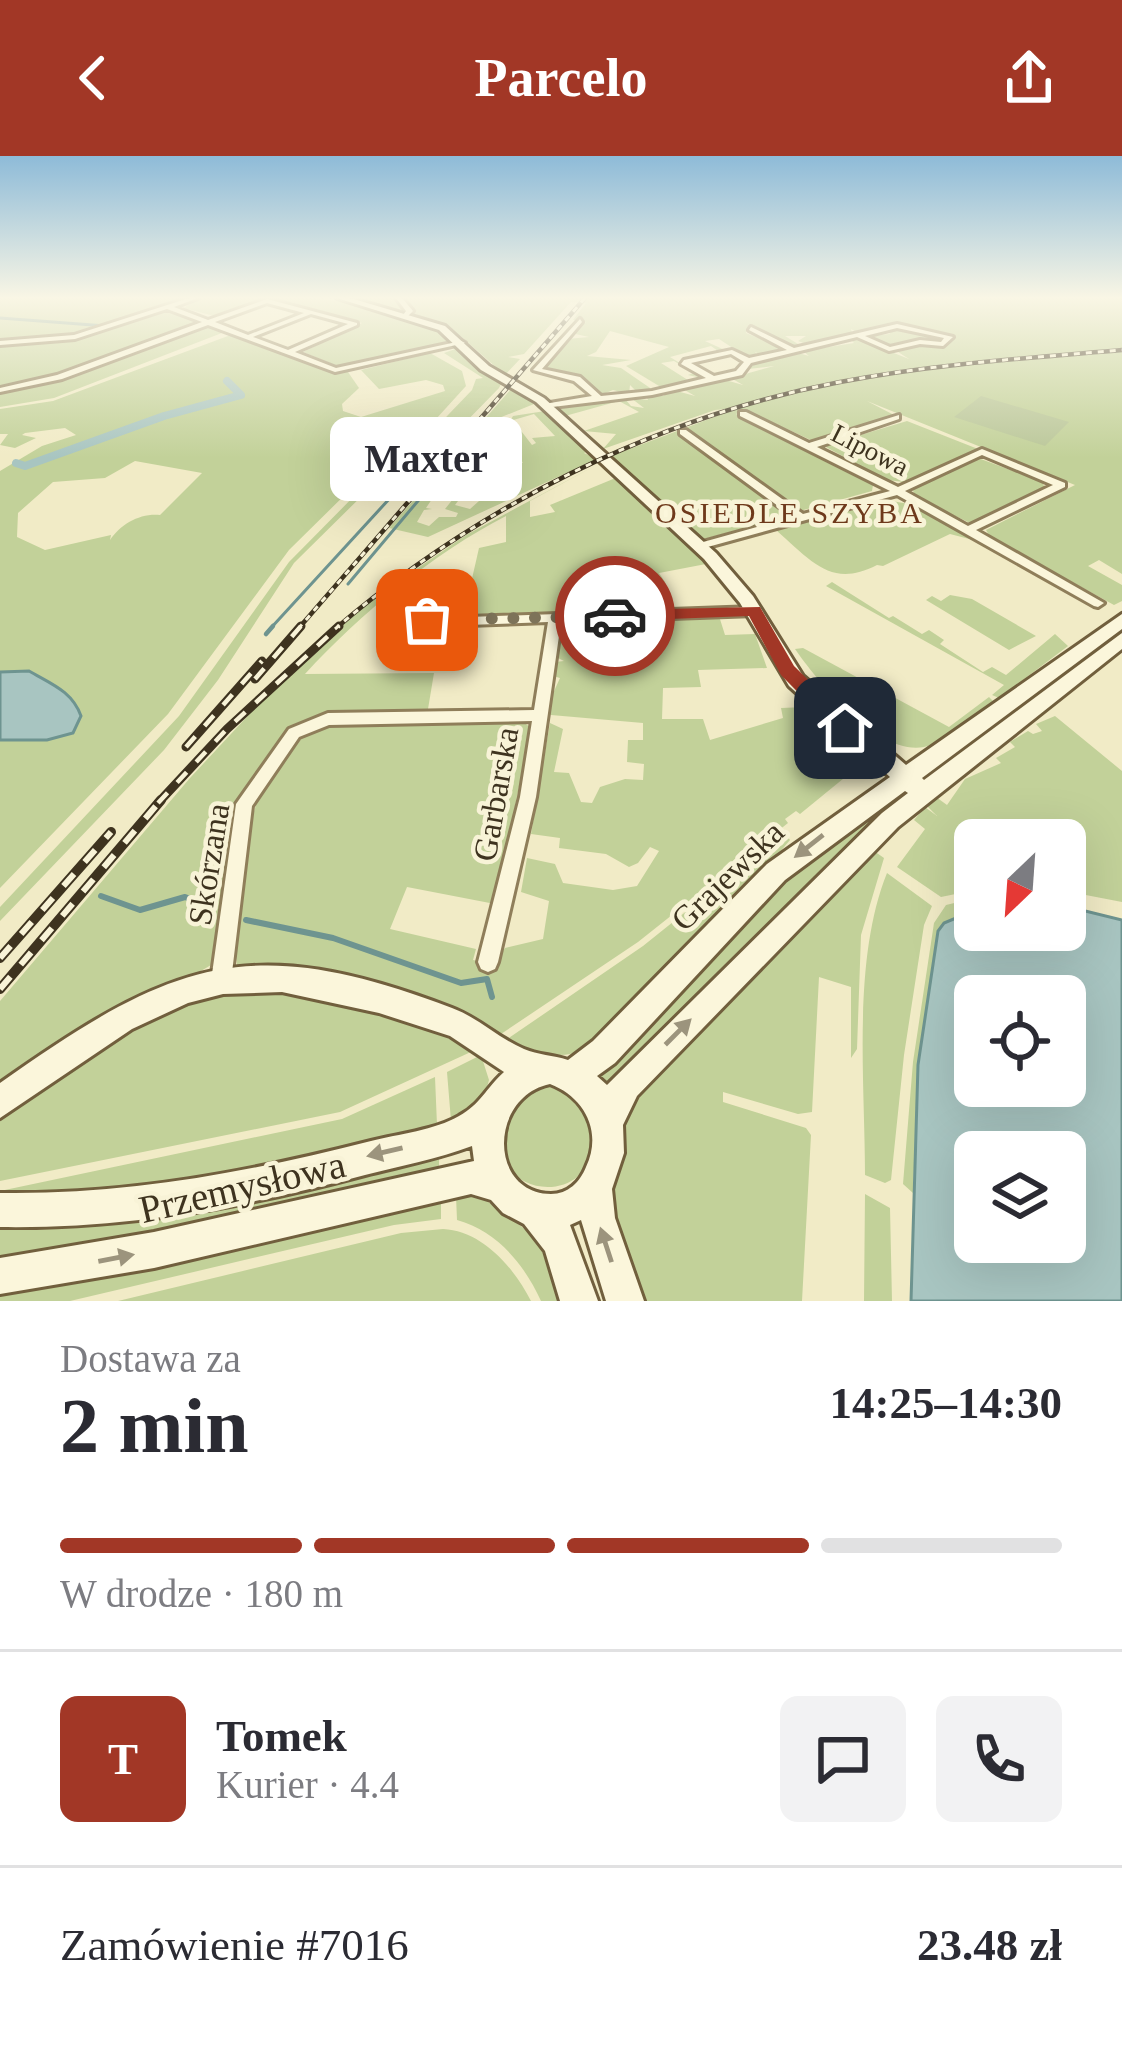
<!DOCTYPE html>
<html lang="pl">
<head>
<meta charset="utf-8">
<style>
  body { margin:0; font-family:"Times New Roman",serif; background:#f2f2f3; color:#2b2b33; height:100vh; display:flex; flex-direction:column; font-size:45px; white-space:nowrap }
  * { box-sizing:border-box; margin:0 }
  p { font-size:39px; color:#7c7c81 }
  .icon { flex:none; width:66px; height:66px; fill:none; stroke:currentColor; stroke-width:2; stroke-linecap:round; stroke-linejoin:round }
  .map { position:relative; height:1145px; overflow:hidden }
  .side { display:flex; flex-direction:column; background:#fff; flex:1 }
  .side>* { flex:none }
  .needle { width:78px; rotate:205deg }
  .tools { position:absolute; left:954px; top:663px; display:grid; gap:24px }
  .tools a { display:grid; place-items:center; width:132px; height:132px; border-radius:18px; background:#fff; box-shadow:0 12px 48px #0002; font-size:60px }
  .pin { position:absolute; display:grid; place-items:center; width:102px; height:102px; color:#fff; margin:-51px; border-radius:24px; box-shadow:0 6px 18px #0006 }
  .courier { position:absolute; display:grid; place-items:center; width:120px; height:120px; margin:-60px; border:9px solid #a23726; border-radius:50%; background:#fff; color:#222; box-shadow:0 3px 15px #0007 }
  .bubble { position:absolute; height:84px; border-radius:18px; background:#fff; box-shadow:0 12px 48px #0002; font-size:39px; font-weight:800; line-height:84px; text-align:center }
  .head em { font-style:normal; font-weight:800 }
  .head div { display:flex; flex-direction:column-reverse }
  .head { display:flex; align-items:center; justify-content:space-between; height:204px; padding:0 60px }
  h1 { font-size:78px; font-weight:800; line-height:90px }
  .bar { display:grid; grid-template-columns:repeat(4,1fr); gap:18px 12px; align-content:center; height:144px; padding:0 60px }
  .bar i { height:15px; border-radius:9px; background:#e1e1e2 }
  .bar .current { background:#a23726 }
  .bar p { grid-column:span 4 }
  .line { display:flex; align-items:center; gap:30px; padding:0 60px; border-top:3px solid #e1e1e2 }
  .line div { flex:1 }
  .round { display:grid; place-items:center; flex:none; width:126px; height:126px; border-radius:18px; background:#f2f2f3 }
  header { display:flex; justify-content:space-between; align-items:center; height:156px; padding:0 60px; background:#a23726; color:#fff; font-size:54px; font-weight:800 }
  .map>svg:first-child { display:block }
  .green { fill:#c2d199; fill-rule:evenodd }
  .cemetery { fill:#b9c698 }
  .water { fill:#a8c5c1; stroke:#6e9490; stroke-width:3; fill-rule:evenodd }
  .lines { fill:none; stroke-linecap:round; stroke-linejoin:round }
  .stream-far2 { stroke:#6e9490; stroke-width:3 }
  .stream-far1 { stroke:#6e9490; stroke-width:4.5 }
  .stream { stroke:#6e9490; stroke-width:6 }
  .canal-far1 { stroke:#a8c5c1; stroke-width:6 }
  .canal { stroke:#a8c5c1; stroke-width:8 }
  .street-casing { stroke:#8f7e5a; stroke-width:6 }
  .secondary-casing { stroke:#715f3d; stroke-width:6 }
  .street { fill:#fbf6db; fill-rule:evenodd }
  .secondary { fill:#fbf6db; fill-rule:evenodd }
  .rail-far2-casing { stroke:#3e331f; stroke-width:4.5 }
  .rail-far1-casing { stroke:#3e331f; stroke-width:9 }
  .rail-casing { stroke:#3e331f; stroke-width:10 }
  .rail-far2 { stroke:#f8f3d7; stroke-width:3; stroke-dasharray:6; stroke-linecap:butt }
  .rail-far1 { stroke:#f8f3d7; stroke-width:4.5; stroke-dasharray:14; stroke-linecap:butt }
  .rail { stroke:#f8f3d7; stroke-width:6; stroke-dasharray:16; stroke-linecap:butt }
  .oneway { fill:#9c947d }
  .route { fill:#a23726 }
  .done { stroke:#7d7359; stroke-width:12; stroke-dasharray:0 21.6 }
  .labels { text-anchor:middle; stroke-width:9; stroke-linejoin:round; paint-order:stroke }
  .far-street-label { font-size:27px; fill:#3e331f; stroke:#f8f3d7 }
  .far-neighbourhood-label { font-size:30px; letter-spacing:3px; fill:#6e391b; stroke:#f8f3d7 }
  .street-label { font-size:33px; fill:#3e331f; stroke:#f8f3d7 }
  .near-street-label { font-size:39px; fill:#3e331f; stroke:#f8f3d7 }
</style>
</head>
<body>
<header><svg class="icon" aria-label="back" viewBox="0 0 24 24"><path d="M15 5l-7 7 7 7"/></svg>Parcelo<svg class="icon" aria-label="share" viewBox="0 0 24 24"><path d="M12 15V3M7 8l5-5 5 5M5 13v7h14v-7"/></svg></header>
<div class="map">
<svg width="1122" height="1145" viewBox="0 0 1122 1145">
  <rect width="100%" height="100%" fill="#f1ebc6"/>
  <path class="green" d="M0,142H191L128,166L162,155L198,165L47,223L0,232V188L63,185L127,166L80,179L0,186Z
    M198,142C278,142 386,133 453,185L342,212L303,196L362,167L271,142L218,161L184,152Z
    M351,142H1122V418L1099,404L1088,410L1122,429V445L1114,449L990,381L986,374L1075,329L867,245L894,259L813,285L746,254L736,258L873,329L872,335L800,355L687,274L678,277L789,360L704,383L611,300L738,252L715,254L603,293L616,278L584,275L639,256L619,245L565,260L558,253L625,243L631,250L644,252L631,242L648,244L646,240H663L673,234L695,240L683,233L722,223L743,229L731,222L774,210L748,213L752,206L795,196L809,200L803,195L854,187L851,184L856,182L909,203L895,194L923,185L914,183L889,191L866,181L889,178L899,169L890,167L892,170L862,179L851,173L853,180L812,190L798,185L806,180H785L803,191L796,193L749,171L746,177L788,194L764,200L755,196L758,200L748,202L719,183L705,185L727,195L716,199L712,197L718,195L711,190L670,201L706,223L688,219L694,217L674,205L661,207L691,226L664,233L626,210L669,191L610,175L596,196L587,200L631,204L602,209L621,212L653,234L638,237L630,229L629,238L613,234L601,239L579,222L541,213L567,183L589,181L571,177L586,166L573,164L586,147L571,146L524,198L508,201L520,203L505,219L458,178L422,161Z
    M203,171L227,175L54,242L0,251V236L63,222Z
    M236,177L326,215L348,216L359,232L342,248L343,255L361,261L445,235L443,229L426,224L379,233L361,214L430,197L462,215L466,230L436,263L406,264L428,271L359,325L289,394L168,558L0,732V584H47L73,577L81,560C62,530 37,510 0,516V315L42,290L76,279L65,272L25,277L22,279L36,282L15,292L0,289L8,278H0V253L53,245ZM135,305L202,317L160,359C140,357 121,368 110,384L111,379L45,394L17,381L18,357L53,326L105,322Z
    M458,192L475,212L501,228L499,232L408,325L378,324L294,407L218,524L164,594L0,765V751L179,560L289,406L371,323L425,283L472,234L476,223L483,222L444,197Z
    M511,233L534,248L494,264L493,272L499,273H493L492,280L498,281H491L493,287H487L477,298L483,300H476L465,312L468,316L462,315L452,325L455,329L449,328L436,340L441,342L432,343L426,352L432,353L424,354L417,366L429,370L439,361H456L458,357L445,353L453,343L458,345L455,349L470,353L523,306L492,302L510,293L501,291L508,282L509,268L515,267L532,289L536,287L532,282L555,280L534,258L510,265L513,260L545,255L588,295L584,297L597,303L428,381L389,372Z
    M907,265L978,293L904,326L887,324L824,290Z
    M978,302L1043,326L1044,331L970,367L914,340L913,333Z
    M602,306L530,345V361L555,356L550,349L618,321L706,408L659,417L665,426L627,428L631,456L463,462L479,392L506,386V360C434,397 361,457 305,518L434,517L428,553L482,552L323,559L293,571L239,645L211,809L0,935V845L190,622L295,509L377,440L466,379Z
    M886,344L915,349L1039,419L977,385L950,378L883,410L877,409C832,432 813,407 776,374Z
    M832,426L889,462L893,460L922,478L929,474L944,484L940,488L983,516L992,511L1006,519L1055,478L1068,490L999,542L992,539L1004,529L826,430Z
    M950,439L972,443L1036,480L1009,494L926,444L932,440L941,445Z
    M719,460L725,479L755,478L767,512L698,514L701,531L663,532L662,563H703L710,584L783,562L781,552L806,551L848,598L849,618L800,658L796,655L785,663L788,667L638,786L501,878L467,857L437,848L237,809L235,793C243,713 240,612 321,569L522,565L531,572L495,748L407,731L390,773L476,793L473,804L494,808L505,792L543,783L549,745L521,736L527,702L555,708L563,727L613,734L637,730L659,695L650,691L638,707L629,711L606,698L559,692L560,682L531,678L550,567L563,573L554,616L569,617L581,646L592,647L600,631L625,623L643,624L644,608L627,606L628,584H643V567L551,559L545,555L560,522L553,520L555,506L564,505L556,501L558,487L567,486L559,484L560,474L595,463Z
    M803,492L949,571L989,541L994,546C974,561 949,586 924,591C878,600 818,526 795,493Z
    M1055,560L1122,615V746L1065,735V684H975V734L941,741L897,711L925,673L914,664L925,651L937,660L927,650L936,641L947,649L965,623L1001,607L996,602L1015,591L1010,586L1028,575L1033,578L1042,575L1036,568Z
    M872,654L878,660L607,932L597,920L737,770L796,714Z
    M784,677L790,684L767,711L593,890C563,906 533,899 503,886L643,790Z
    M874,695L884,702L861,779L857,893L851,902V831L819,821L812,956L798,958L723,936V946L806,972L811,979L802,1145H641L609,1043L627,950Z
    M887,717L932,750L924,769L904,899L891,1024L885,1027L865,1019C865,926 852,804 887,717Z
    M975,742V754L944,767L918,909L913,1037L903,1028L913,906L934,767L946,749Z
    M249,832L297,837L442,873L473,895L340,956L0,1025V957L107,883L176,847Z
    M481,899L489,924L483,946L451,965L447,916Z
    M435,921L437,969C293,1001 149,1045 0,1035L342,963Z
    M548,929L579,943C638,1058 470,1056 507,962C514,944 529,931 548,929Z
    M439,998V1012L151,1080L0,1101V1073L141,1065Z
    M865,1038L890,1052L892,1145H864Z
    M479,1039L545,1088L565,1145H541C524,1108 497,1075 457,1064L456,1040Z
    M441,1044V1063L394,1069L70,1145H0V1139L102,1123Z
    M443,1073C483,1075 514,1112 531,1145H118L401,1077Z"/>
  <path class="cemetery" d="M981,240L1069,266L1045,290L954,261Z"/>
  <path class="water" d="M29,515C51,528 72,535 81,560L73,577L47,584H0V516Z
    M1065,750L1122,764V1145H911L918,909L938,775L944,767L975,754V774H1065ZM975,840H1065V930H975ZM975,996H1065V1086H975Z"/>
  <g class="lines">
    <path class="stream-far2" d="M0,162L106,170
      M348,428L428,333
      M270,473L402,329"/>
    <path class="stream-far1" d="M266,478L273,470"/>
    <path class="stream" d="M101,740L140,754L185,741L214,752
      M246,764L333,782L461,827L487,823L492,841"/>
    <path class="canal-far1" d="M227,225L230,228"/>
    <path class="canal" d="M16,307L25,310L164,260L241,239L227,225"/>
    <defs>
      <path id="street" d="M189,142H198L174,151L208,164L267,143L357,167V169L295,196L336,212L461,185L465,187L335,216L208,169L62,223L0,236V232L57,219L202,166L167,153L75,183L0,189V185L74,179ZM267,147L304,157L248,179L215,166ZM311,158L348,168L288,194L253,181Z
        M396,142H402L413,155L408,160L403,159L406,155Z
        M580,163L582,166L542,213L580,221L601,240L652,235L706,222L681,208L684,204L732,194L749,202L787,194L749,174L751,171L794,192L897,168L953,181L943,190L920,188L889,195L857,181L751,207L742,219L652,239L544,252V248L592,240L574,225L533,214ZM897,172L944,182L941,186L920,184L890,191L865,180ZM731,198L744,206L736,215L714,220L691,207Z
        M740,256H746L809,287L899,259V263L817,291L898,331L982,293L1065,327V331L976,374L1104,447L1098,451L1094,450L897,339L704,392H696V388L793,361L680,278V274H686L803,358L890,335L740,260ZM982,299L1053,329L968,370L905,335Z
        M394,445L441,462L755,451L761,455L755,459L561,466L536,641L498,806L495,813L488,816L481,813L478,806L520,641L532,565L329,569L299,581L252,650L231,825L228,832L221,835L214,832L211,825L236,648L289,573L328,557L534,554L548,466L440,470L390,452V446Z"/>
      <path id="secondary" d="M337,142H350L445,170L489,210L544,242L716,397L753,440L803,520L906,609L1122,458V473L922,622L924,624L1122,477V493L898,671L637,940L623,969L624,997L612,1033L615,1062L644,1145H606L581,1064L570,1069L598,1145H560L545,1095L524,1068L503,1057L491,1044L471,1038L154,1112L0,1138V1102L154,1076L474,1005L472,990C438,1003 400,1010 365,1019C245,1051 125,1073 0,1071V1037C127,1039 249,1016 371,985C399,978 435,974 459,960C481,948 486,932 504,916L450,880L379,857L282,836L223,838L188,847L132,873L0,962V927C171,806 248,774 452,852C479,862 498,882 524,893C538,899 553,899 568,904L593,885L767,708L890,621L789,530L740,447L704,403L536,246L481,214L439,174ZM905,635L908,637L882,657L607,929L597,920L615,907L785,724ZM550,928C584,941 603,975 586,1011C580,1026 568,1038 551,1038C488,1037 489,941 550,928Z"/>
    </defs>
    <use href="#street" class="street-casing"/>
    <use href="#secondary" class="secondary-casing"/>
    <use href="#street" class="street"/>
    <use href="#secondary" class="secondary"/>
    <defs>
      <path id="rail-far2" d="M298,473L585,142
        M335,473C477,351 656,261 840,226C933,208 1028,202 1122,194"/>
      <path id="rail-far1" d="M255,523L301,470
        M186,591L262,505
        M158,647L227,573L339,470"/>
      <path id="rail" d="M0,802L111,676
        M0,833L161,644"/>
    </defs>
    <use href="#rail-far2" class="rail-far2-casing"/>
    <use href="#rail-far1" class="rail-far1-casing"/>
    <use href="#rail" class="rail-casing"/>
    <use href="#rail-far2" class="rail-far2"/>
    <use href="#rail-far1" class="rail-far1"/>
    <use href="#rail" class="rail"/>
  </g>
  <defs><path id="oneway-solid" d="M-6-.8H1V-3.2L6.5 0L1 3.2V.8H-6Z" transform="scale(3)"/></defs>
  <g class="oneway">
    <use href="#oneway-solid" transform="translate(809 690) rotate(142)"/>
    <use href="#oneway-solid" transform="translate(678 876) rotate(-45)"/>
    <use href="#oneway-solid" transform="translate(385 996) rotate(167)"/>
    <use href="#oneway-solid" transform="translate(606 1089) rotate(-108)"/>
    <use href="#oneway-solid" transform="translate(116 1102) rotate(-11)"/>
  </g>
  <linearGradient id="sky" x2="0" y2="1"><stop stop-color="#8ebbd8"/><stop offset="0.47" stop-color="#f9f6e5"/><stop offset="1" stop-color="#f9f6e5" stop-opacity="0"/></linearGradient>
  <rect width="1122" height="302" fill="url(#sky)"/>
  <path class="route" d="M760,451L794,510L852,567V577H838L781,519L749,460L615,465L606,460L615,454Z"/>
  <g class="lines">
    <path class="done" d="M427,464L615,460"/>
  </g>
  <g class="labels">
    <g class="far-street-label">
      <text transform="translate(870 294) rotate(27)" y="9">Lipowa</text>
    </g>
    <g class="far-neighbourhood-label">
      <text x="790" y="367">OSIEDLE SZYBA</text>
    </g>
    <g class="street-label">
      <text transform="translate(495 638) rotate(-80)" y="12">Garbarska</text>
      <text transform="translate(208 708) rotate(-81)" y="12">Skórzana</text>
      <text transform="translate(727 719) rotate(-44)" y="12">Grajewska</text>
    </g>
    <g class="near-street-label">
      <text transform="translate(242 1030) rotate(-13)" y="14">Przemysłowa</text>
    </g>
  </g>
</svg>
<div class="tools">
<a><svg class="needle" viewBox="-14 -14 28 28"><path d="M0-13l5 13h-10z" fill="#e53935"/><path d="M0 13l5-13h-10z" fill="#7c7c81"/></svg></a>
<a><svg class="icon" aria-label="locate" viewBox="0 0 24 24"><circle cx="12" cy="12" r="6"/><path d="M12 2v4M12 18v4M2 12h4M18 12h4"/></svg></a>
<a><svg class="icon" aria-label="layers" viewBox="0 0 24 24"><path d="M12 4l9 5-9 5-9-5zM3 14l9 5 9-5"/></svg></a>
</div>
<div class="pin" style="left:427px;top:464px;background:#ea580c"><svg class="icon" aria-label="bag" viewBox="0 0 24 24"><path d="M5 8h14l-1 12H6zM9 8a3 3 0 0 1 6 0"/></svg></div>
<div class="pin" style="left:845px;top:572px;background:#1f2937"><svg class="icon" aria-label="home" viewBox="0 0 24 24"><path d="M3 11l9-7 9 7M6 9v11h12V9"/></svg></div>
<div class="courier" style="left:615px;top:460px"><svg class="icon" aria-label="car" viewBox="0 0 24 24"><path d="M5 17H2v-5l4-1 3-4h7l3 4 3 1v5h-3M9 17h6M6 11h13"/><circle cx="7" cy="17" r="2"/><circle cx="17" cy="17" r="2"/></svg></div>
<div class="bubble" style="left:330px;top:261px;width:192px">Maxter</div>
</div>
<section class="side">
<div class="head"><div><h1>2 min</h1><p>Dostawa za</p></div><em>14:25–14:30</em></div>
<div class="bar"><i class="current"></i><i class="current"></i><i class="current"></i><i></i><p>W drodze · 180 m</p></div>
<div class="line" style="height:216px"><b class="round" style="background:#a23726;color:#fff">T</b><div><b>Tomek</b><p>Kurier · 4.4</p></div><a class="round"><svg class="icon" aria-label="chat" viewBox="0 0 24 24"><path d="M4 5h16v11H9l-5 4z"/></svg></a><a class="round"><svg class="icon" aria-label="phone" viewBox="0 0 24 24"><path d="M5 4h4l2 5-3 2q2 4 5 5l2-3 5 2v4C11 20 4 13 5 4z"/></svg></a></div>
<div class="line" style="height:156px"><div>Zamówienie #7016</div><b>23.48 zł</b></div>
</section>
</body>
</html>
